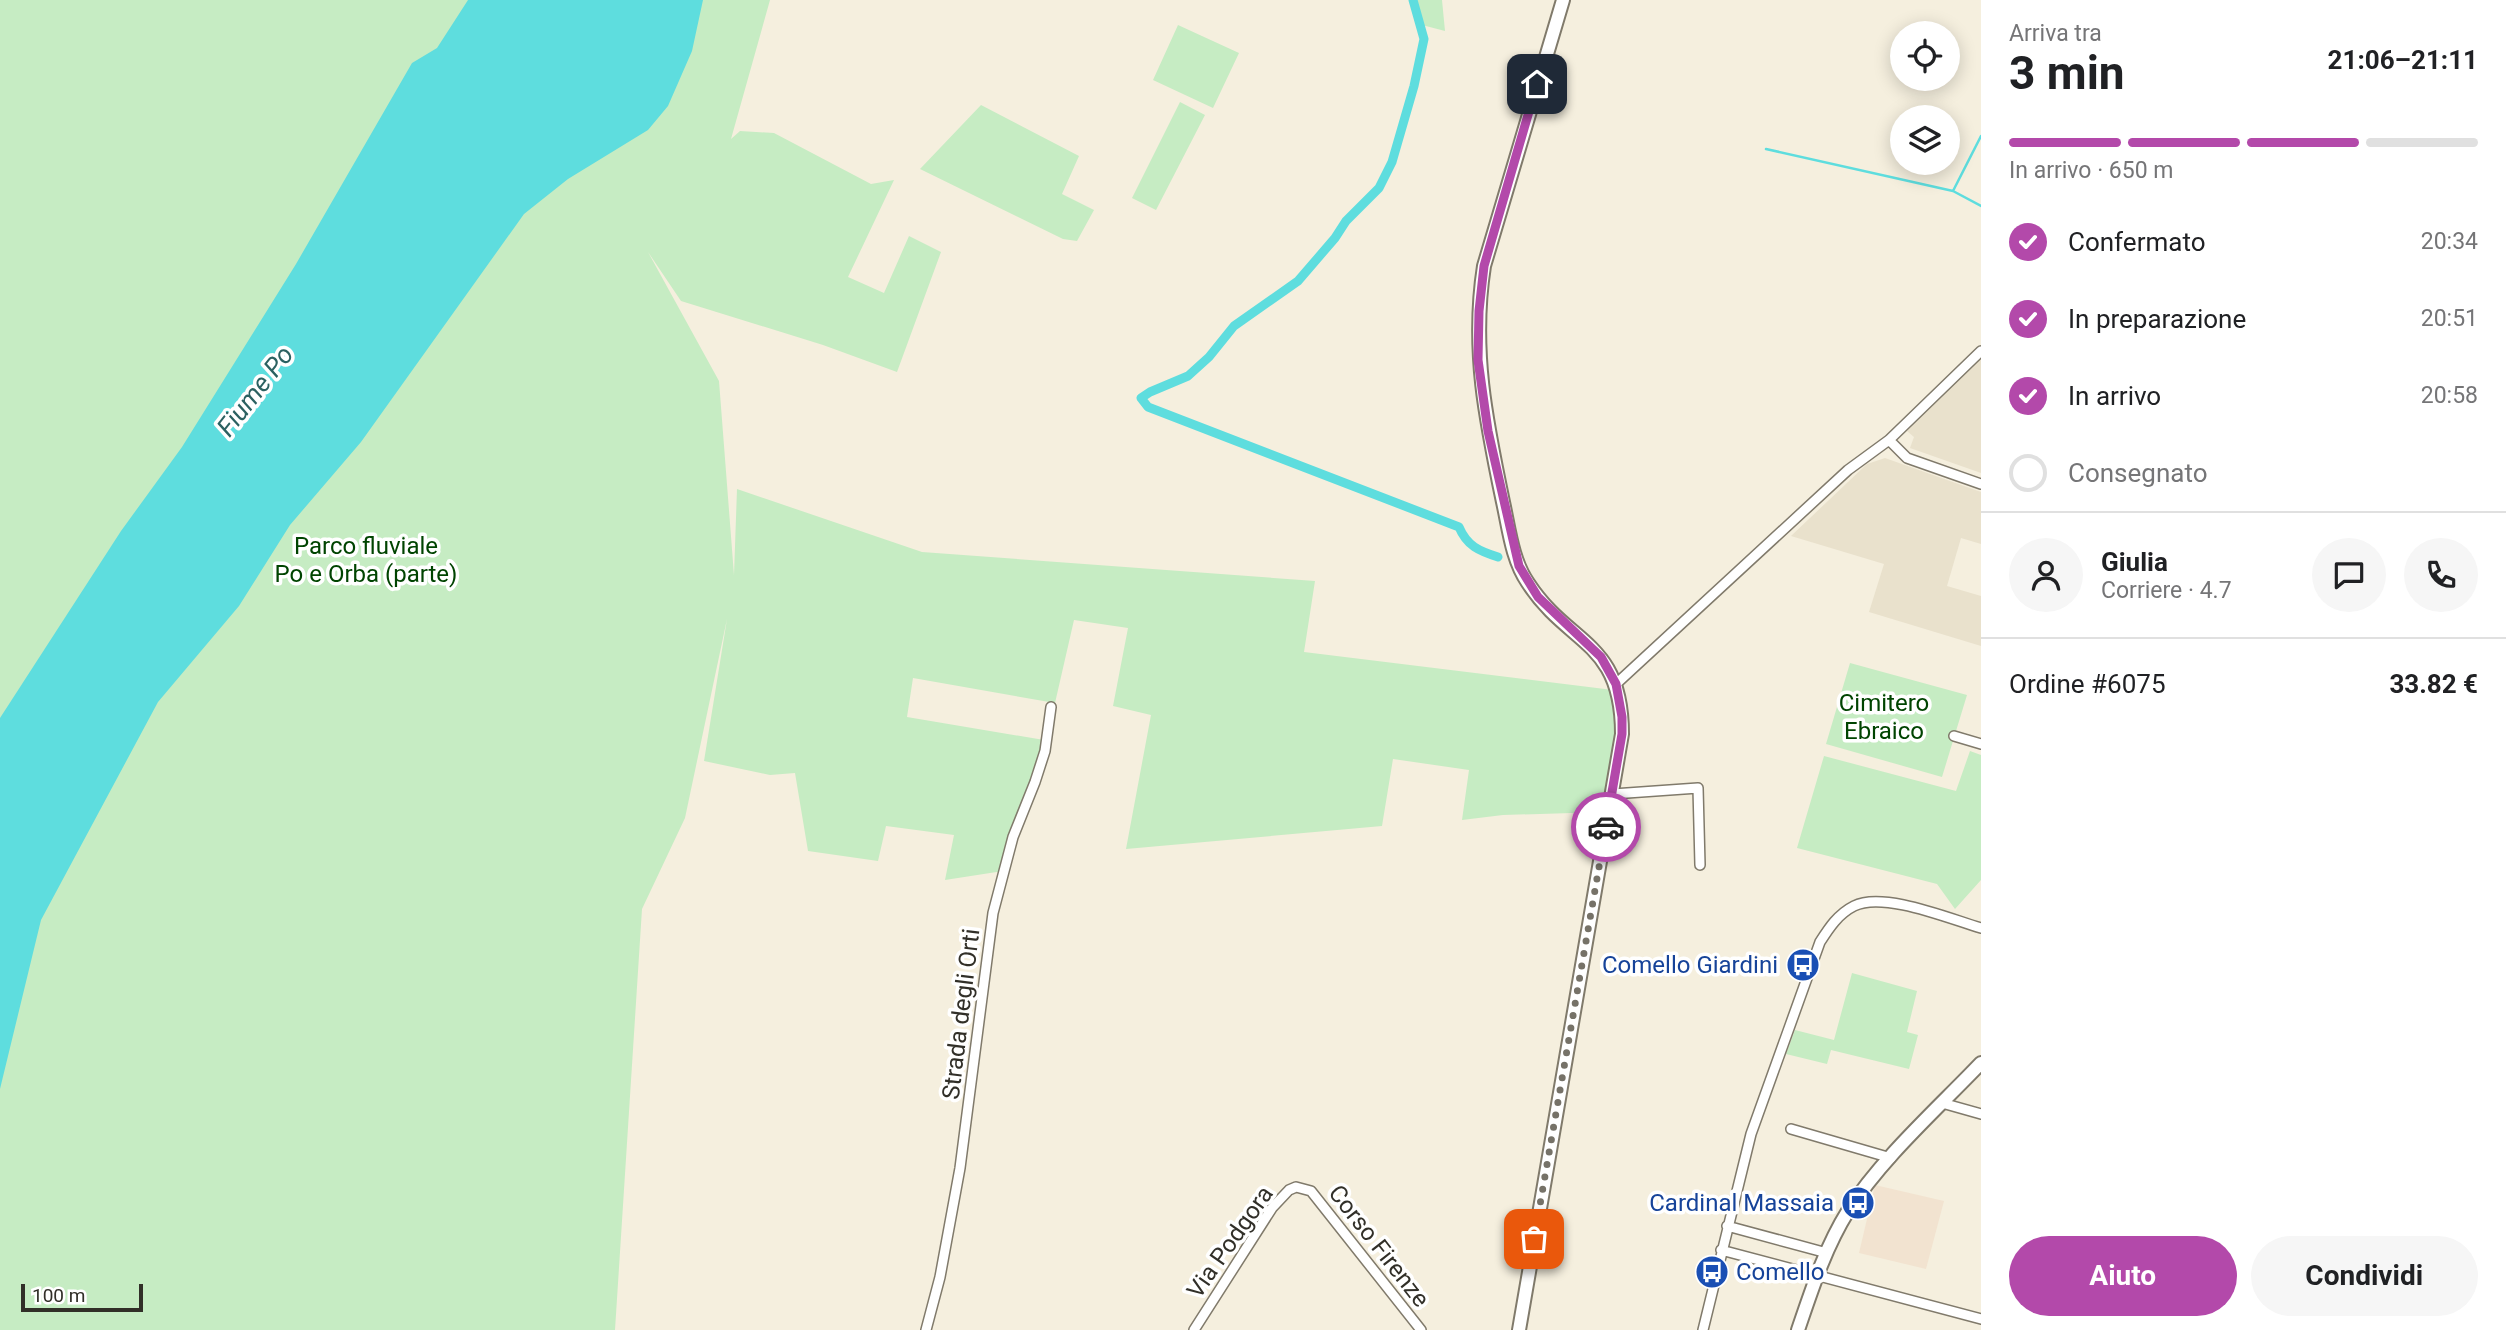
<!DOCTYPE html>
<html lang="it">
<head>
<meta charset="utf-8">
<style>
  body { margin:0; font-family:Roboto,sans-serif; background:#f6f6f6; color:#202124; height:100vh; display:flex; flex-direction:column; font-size:26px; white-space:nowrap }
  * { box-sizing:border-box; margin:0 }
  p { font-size:23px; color:#757577 }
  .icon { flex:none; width:38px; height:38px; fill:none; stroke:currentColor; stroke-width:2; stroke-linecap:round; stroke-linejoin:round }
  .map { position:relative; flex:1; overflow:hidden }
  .side { display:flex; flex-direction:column; background:#fff; width:525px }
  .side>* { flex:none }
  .buttons { position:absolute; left:1890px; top:21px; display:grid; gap:14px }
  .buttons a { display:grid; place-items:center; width:70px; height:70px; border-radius:50%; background:#fff; box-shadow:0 4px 18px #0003; font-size:35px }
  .scale { position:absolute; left:21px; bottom:18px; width:122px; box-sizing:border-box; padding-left:7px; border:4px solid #312f28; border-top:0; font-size:19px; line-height:24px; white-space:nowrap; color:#312f28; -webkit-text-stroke:5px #fff; paint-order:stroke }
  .pin { position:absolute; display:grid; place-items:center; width:60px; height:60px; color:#fff; margin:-30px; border-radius:14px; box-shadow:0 4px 10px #0006 }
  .courier { position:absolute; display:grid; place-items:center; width:70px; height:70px; margin:-35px; border:5px solid #b349aa; border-radius:50%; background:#fff; color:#222; box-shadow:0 2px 9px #0007 }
  .summary em { font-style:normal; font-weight:700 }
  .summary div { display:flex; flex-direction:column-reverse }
  .summary { display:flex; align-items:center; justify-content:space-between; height:119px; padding:0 28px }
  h1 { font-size:46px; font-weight:700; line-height:52px }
  .bar { display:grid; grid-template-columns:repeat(4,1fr); gap:10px 7px; align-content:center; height:84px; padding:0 28px }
  .bar i { height:9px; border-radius:5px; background:#e0e0e0 }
  .bar .selected { background:#b349aa }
  .bar p { grid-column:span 4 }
  .line { display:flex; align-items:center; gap:18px; padding:0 28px; border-top:2px solid #e0e0e0 }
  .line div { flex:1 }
  .round { display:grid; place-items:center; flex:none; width:74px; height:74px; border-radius:37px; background:#f6f6f6 }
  ol { padding:0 28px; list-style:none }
  li { display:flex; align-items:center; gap:21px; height:77px }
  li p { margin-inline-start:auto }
  li .icon { padding:7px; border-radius:50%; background:#b349aa; color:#fff; stroke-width:4 }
  li:last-child { color:#757577 }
  li i { width:38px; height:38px; border:4px solid #e0e0e0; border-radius:50% }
  .primary-button { display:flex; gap:14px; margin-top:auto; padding:14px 28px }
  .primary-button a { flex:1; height:80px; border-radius:42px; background:#b349aa; color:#fff; font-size:28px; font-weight:700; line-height:80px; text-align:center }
  .primary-button a+a { background:#f6f6f6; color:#202124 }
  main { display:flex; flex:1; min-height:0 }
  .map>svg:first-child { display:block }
  .industrial { fill:#e9e1cc }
  .education { fill:#f2e3d0 }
  .green { fill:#c6ecc3 }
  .water { fill:#5eddde }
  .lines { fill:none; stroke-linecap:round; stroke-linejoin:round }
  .stream { stroke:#5eddde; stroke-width:2.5 }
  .canal { stroke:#5eddde; stroke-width:9 }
  .street-casing { stroke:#807a6b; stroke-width:12 }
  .secondary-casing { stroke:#807a6b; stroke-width:16 }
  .street { stroke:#fff; stroke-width:9 }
  .secondary { stroke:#fff; stroke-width:12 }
  .done { stroke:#767268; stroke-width:7; stroke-dasharray:0 12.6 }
  .route { stroke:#b349aa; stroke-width:9 }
  .labels { text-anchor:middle; stroke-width:7; stroke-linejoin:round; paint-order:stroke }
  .park-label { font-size:24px; fill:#004401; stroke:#fff }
  .transit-label { font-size:24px; fill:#164399; stroke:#fff; text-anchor:end }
  .street-label { font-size:24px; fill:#312f28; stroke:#fff }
  .water-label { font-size:26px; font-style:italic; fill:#2b6161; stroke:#fff }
</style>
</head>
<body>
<main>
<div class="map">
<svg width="1981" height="1330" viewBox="0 0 1981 1330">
  <rect width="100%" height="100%" fill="#f5efde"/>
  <path class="industrial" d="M1981,355V473L1910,448L1914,437L1907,431Z
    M1885,458L1981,492V544L1961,538L1947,586L1981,596V646L1869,612L1884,564L1791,536L1867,464Z"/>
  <path class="education" d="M1875,1185L1944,1201L1926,1269L1859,1253Z"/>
  <path class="green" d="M0,0H770L731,139L740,131L774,133L871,184L894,180L848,277L884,293L909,236L941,252L897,372L823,345L681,301L648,252L719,381L734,575L737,489L922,552L1315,581L1304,652L1613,690L1618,733L1604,812L1503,815L1462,820L1469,770L1393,759L1382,826L1126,849L1151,715L1113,706L1128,628L1074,620L1055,703L913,678L907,717L1044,740L1003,871L945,880L954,835L886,826L878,861L808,851L795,773L770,775L704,761L727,619L685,818L642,909L615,1330H0Z
    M1414,0H1442L1445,31L1422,25Z
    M1178,25L1239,53L1213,108L1153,80Z
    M1180,102L1205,115L1156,210L1132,198Z
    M981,105L1079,156L1062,194L1094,210L1077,241L1063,239L920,169Z
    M1850,663L1967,695L1942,777L1826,744Z
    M1970,751L1981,755V880L1955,909L1937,884L1797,848L1824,756L1956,791Z
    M1852,973L1917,991L1907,1032L1918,1035L1909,1069L1831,1050L1827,1064L1786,1054L1795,1030L1834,1040Z"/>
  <path class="water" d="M468,0H703L692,51L668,106L648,130L568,179L524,214L361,442L290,525L239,606L158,702L41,920L0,1089V718L121,531L182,447L296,264L412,63L437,48Z"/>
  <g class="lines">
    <path class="stream" d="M1766,149L1953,191L1981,206
      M1953,191L1981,136"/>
    <path class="canal" d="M1413,0L1424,39L1414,86L1392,162L1379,188L1346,221L1335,238L1298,281L1234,326L1209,357L1188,376L1150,392L1141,398L1148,407L1459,527C1467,546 1479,551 1498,557"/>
    <defs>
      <path id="street" d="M1889,440L1907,458L1981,484
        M1616,684L1848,470L1889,440L1981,351
        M1954,736L1981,744
        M1613,794L1698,788L1700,865
        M1942,1103L1981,1114
        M1791,1129L1891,1158
        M1727,1226L1827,1253
        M1721,1250L1981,1319
        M926,1330L940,1277L960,1168L993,913L1013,837L1035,782L1045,751L1051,707
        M1194,1330L1272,1208L1289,1190L1296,1187L1311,1191L1421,1330
        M1703,1330L1751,1134L1820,942C1829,928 1838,914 1854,906C1883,891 1950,919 1981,928"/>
      <path id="secondary" d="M1519,1330L1622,734C1622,640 1569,646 1528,583C1512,560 1509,529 1503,502C1486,421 1471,349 1484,266L1563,0
        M1798,1330C1812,1289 1825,1248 1848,1211C1881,1159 1938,1108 1981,1063"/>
    </defs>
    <use href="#street" class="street-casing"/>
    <use href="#secondary" class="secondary-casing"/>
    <use href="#street" class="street"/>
    <use href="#secondary" class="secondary"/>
  </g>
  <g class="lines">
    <path class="done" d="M1534,1239L1606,827"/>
    <path class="route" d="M1537,84L1484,266L1479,311L1478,360L1488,431L1519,566L1538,597L1601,657L1616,684L1622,717V734L1606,827"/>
  </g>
  <defs>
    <symbol id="bus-disc" viewBox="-11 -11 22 22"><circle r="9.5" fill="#1a4fb4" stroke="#fff"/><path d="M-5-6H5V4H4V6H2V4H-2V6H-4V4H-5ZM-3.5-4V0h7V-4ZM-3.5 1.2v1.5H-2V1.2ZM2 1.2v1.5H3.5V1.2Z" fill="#fff"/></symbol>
  </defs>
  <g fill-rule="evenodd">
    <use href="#bus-disc" x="1784" y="946" width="38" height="38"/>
    <use href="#bus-disc" x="1839" y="1184" width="38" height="38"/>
    <use href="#bus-disc" x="1693" y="1253" width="38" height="38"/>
  </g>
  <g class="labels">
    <g class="park-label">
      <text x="366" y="554">Parco fluviale<tspan x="366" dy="28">Po e Orba (parte)</tspan></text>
      <text x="1884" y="711">Cimitero<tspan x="1884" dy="28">Ebraico</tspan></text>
    </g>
    <g class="transit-label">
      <text x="1778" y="973">Comello Giardini</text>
      <text x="1834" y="1211">Cardinal Massaia</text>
      <text x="1736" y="1280" text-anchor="start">Comello</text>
    </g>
    <g class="street-label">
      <text transform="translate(961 1014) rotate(-83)" y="8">Strada degli Orti</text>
      <text transform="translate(1230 1242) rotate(-55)" y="8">Via Podgora</text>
      <text transform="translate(1379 1246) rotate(52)" y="8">Corso Firenze</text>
    </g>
    <g class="water-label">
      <text transform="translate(255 391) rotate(-52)" y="9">Fiume Po</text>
    </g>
  </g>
</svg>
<div class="buttons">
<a><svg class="icon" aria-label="locate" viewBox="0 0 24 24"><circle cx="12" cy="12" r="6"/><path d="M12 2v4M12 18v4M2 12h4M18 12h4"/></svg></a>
<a><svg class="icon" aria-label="layers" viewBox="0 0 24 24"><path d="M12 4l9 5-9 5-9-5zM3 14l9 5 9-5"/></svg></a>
</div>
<div class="scale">100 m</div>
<div class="pin" style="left:1534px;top:1239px;background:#ea580c"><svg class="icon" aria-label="bag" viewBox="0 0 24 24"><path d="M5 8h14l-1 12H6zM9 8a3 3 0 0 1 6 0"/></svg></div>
<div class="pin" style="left:1537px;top:84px;background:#1f2937"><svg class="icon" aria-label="home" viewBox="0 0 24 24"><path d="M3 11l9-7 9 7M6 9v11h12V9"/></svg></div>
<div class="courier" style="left:1606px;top:827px"><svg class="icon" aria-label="car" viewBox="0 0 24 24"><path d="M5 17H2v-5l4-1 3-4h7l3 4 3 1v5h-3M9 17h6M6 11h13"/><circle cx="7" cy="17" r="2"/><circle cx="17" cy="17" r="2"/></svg></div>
</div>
<section class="side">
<div class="summary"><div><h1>3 min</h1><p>Arriva tra</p></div><em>21:06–21:11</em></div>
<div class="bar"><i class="selected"></i><i class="selected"></i><i class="selected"></i><i></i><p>In arrivo · 650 m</p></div>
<ol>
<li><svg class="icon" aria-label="check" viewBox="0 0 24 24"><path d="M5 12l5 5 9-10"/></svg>Confermato<p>20:34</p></li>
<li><svg class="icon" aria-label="check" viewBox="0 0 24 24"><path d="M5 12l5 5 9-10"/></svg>In preparazione<p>20:51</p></li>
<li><svg class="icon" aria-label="check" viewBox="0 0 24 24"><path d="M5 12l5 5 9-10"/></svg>In arrivo<p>20:58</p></li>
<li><i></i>Consegnato</li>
</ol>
<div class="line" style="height:126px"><a class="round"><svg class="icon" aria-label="person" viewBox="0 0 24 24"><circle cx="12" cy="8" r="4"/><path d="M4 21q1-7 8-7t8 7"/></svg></a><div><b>Giulia</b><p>Corriere · 4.7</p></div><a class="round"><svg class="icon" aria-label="chat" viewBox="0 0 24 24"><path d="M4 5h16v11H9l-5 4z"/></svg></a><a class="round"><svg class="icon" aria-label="phone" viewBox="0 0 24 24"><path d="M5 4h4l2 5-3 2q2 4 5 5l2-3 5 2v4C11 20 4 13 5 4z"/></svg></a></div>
<div class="line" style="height:91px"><div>Ordine #6075</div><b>33.82 €</b></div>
<div class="primary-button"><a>Aiuto</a><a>Condividi</a></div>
</section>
</main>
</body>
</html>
